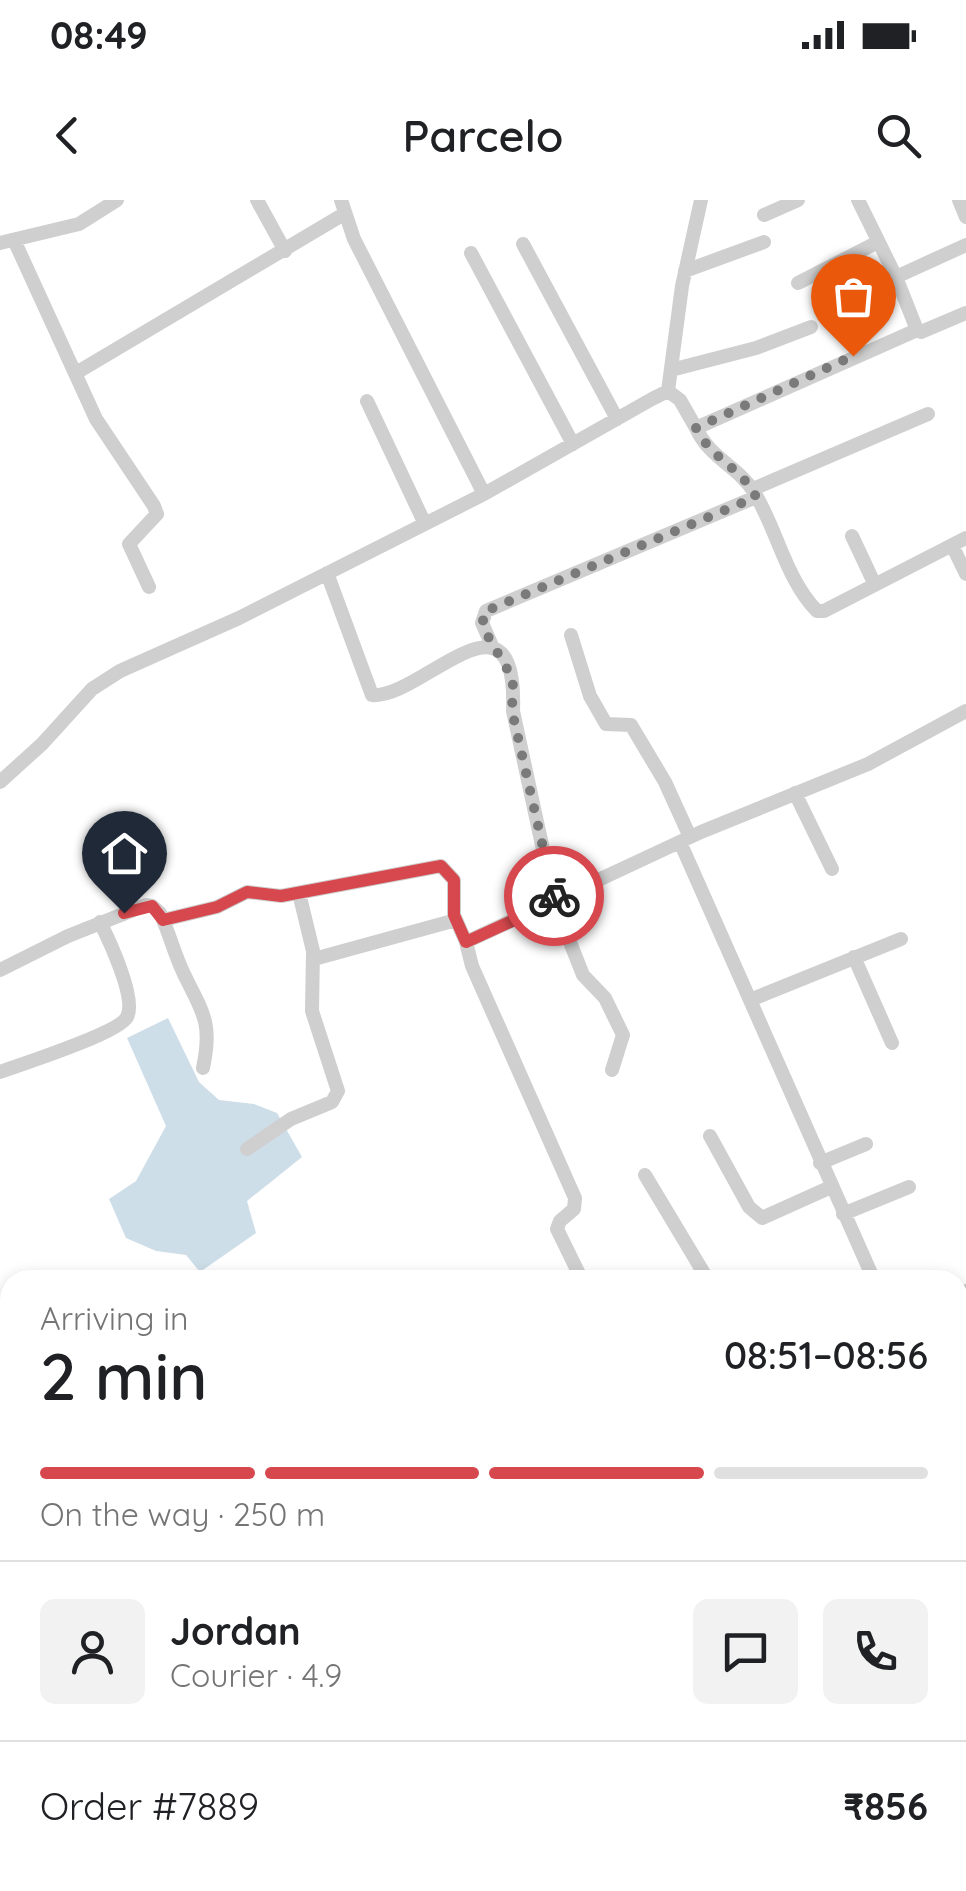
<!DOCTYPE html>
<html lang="en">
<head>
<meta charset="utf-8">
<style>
  body { margin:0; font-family:Quicksand,sans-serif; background:#f2f2f2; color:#202124; height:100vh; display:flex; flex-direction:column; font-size:38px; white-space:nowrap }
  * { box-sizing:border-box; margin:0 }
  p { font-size:32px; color:#757577 }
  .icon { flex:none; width:55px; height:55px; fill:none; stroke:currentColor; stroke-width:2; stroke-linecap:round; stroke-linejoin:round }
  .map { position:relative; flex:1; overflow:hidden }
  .side { position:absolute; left:0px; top:1070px; width:968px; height:622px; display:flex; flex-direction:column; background:#fff; border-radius:30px 30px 0 0; box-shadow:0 5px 15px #0003 }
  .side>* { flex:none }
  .pin { position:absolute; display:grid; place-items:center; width:85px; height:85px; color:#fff; margin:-102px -42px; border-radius:50% 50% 50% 0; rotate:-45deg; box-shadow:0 0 10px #0007 }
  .pin .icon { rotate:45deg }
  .courier { position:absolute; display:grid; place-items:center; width:100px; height:100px; margin:-50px; border:8px solid #d6484d; border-radius:50%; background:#fff; color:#222; box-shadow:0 2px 12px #0007 }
  .head em { font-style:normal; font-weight:600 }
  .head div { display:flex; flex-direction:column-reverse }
  .head { display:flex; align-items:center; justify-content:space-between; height:170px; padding:0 40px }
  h1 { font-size:65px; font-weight:600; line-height:75px }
  .bar { display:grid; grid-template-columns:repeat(4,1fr); gap:15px 10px; align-content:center; height:120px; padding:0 40px }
  .bar i { height:12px; border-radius:8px; background:#e0e0e0 }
  .bar .on { background:#d6484d }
  .bar p { grid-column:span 4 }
  .line { display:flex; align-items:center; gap:25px; padding:0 40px; border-top:2px solid #e0e0e0 }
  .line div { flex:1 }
  .round { display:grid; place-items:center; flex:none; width:105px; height:105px; border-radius:15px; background:#f2f2f2 }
  .status { display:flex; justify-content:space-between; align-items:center; height:70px; padding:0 50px; background:#fff; direction:ltr }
  .status svg { height:28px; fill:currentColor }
  header { display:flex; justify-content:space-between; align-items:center; height:130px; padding:0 40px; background:#fff; font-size:45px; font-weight:600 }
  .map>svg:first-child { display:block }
  .water { fill:#cedee9 }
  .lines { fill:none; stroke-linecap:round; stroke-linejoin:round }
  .minor { stroke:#cfcfcf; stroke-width:14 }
  .highway { stroke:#999; stroke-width:20 }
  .rail { stroke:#878787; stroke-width:4; stroke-dasharray:10 8; stroke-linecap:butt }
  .done { stroke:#7a7a7a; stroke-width:10; stroke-dasharray:0 18 }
  .route { stroke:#d6484d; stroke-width:12 }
</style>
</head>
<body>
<div class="status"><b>08:49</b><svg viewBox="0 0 49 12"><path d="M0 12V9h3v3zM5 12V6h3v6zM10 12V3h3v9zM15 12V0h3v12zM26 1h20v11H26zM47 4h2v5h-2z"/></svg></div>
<header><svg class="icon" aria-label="back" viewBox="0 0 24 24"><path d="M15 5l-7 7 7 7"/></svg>Parcelo<svg class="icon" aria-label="search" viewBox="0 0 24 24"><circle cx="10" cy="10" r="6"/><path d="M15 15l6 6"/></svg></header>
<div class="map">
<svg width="966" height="1691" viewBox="0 0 966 1691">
  <rect width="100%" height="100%" fill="#fff"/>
  <path class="water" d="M168,818L199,882L219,900L254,904L277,913L302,957L247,1001L256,1033L200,1072L186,1055L156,1051L126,1038L109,999L136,981L166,926L127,838Z"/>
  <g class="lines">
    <path class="minor" d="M257,0L285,51
      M341,0L354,39L484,294
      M959,0L966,17
      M764,15L798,0
      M14,40L96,219L154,306L157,314L129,344L149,387
      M0,43L79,24L117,0
      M523,44L617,219
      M471,53L573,244
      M685,71L764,42
      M896,77L966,45
      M798,83L878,42
      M917,130L921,132L966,113
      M671,170L756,148L811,127
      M76,173L344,14
      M668,191L682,86L701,0
      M367,201L425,324
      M696,228C710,259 738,266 754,292C777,329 786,380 817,411H824L966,338
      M753,289L928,214
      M852,336L875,385
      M952,345L966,374
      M327,373L372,495C420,500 518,375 513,511L550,682L564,727L583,775L605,798L623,835L612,870
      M571,435L590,496L606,524L631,525L665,582L690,637
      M493,448L482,423L486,411L756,297
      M0,582L42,544L92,489L120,471L239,418L484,294L652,199L668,191L680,200L696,228L917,130L896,77L858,0
      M795,593L832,669
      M680,642L874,1080
      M163,720L217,707L247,692L281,696L441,666L454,680V715L466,742L701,632L868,564L966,511
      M466,742L472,766L575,998L574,1009L560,1021L557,1029L582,1080
      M854,757L892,843
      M314,759L456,720
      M0,770L68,736L146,705L152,706L160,713C169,732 174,753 183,772C202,812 213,821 203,868
      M750,800L901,739
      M0,872C22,864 119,833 127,817C137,799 109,740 100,722
      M710,936L749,1007L762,1018L831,987
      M247,949L291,919L332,902L338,891L312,811L313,751L299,693
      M820,963L866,944
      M645,975L708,1080
      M843,1014L909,987
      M958,1095L966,1091
      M958,1179L966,1197
      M958,1533L966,1529
      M613,1691L634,1682
      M956,1691L966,1686"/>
    <path class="highway" d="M0,1383L10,1399
      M0,1428L10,1443
      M164,1682L169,1691
      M187,1682L192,1691"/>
    <path class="rail" d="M0,1643L10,1662
      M22,1682L27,1691"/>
  </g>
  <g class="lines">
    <path class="done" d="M554,696L512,511L513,479L486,433L482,416L486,411L756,297C743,269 711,259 696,228L853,156"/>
    <path class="route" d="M124,713L152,706L163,720L217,707L247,692L281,696L441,666L454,680V715L466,742L556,701L554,696"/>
  </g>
</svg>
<div class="pin" style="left:853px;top:156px;background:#ea580c"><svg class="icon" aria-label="bag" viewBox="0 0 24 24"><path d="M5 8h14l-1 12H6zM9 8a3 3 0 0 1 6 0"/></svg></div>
<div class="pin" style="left:124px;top:713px;background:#1f2937"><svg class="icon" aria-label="home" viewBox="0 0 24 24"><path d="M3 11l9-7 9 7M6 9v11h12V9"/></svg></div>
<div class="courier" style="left:554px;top:696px"><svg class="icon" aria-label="bike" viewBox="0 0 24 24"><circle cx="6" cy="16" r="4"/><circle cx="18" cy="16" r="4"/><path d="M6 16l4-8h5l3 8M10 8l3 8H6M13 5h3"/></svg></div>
<section class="side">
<div class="head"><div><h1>2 min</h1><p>Arriving in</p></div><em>08:51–08:56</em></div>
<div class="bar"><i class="on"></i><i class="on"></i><i class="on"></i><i></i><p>On the way · 250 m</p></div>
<div class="line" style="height:180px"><a class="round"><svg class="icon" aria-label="person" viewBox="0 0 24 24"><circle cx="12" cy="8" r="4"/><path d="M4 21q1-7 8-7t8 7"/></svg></a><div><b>Jordan</b><p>Courier · 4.9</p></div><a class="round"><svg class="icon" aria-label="chat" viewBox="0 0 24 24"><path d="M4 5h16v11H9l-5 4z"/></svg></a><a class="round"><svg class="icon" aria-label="phone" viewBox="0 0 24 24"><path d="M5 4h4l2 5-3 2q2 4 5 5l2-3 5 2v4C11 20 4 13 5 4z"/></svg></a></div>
<div class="line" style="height:130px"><div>Order #7889</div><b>₹856</b></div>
</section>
</div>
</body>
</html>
